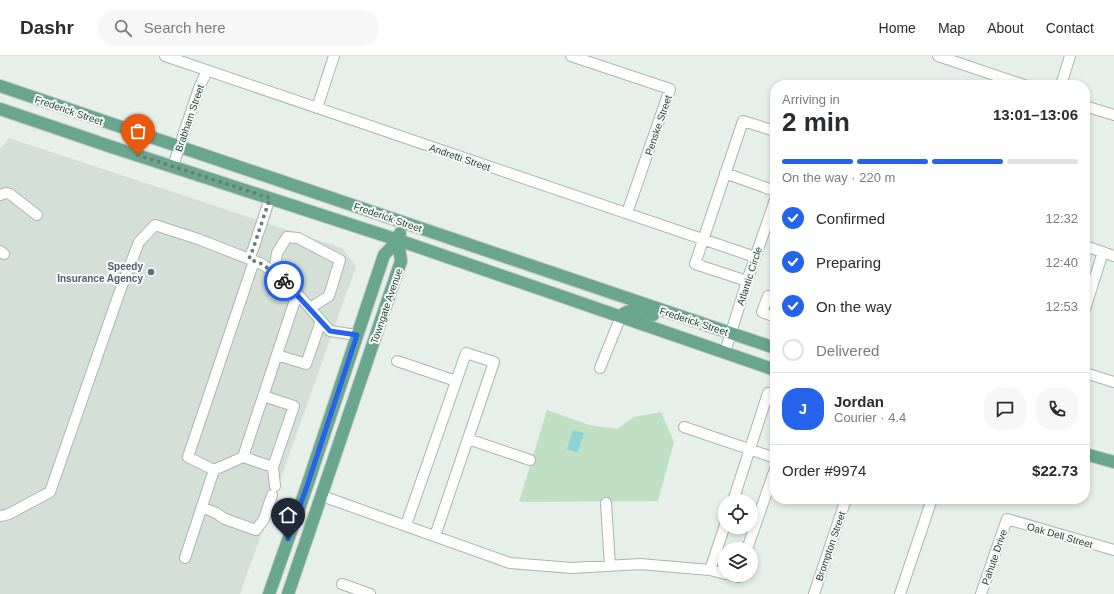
<!DOCTYPE html>
<html lang="en">
<head>
<meta charset="utf-8">
<style>
  body { margin:0; font-family:Helvetica,sans-serif; background:#f7f7f7; color:#2b2b33; height:100vh; display:flex; flex-direction:column; font-size:15px; white-space:nowrap }
  * { box-sizing:border-box; margin:0 }
  p { font-size:13px; color:#7c7c81 }
  .icon { flex:none; width:22px; height:22px; fill:none; stroke:currentColor; stroke-width:2; stroke-linecap:round; stroke-linejoin:round }
  .map { position:relative; flex:1; overflow:hidden }
  .details { position:absolute; left:770px; top:24px; width:320px; height:424px; display:flex; flex-direction:column; background:#fff; border-radius:16px; box-shadow:0 2px 6px #0003 }
  .details>* { flex:none }
  .fabs { position:absolute; left:718px; top:438px; display:grid; gap:8px }
  .fabs a { display:grid; place-items:center; width:40px; height:40px; border-radius:50%; background:#fff; box-shadow:0 2px 6px #0003; font-size:20px }
  .pin { position:absolute; display:grid; place-items:center; width:34px; height:34px; color:#fff; margin:-41px -17px; border-radius:50% 50% 50% 0; rotate:-45deg; box-shadow:0 0 4px #0007 }
  .pin .icon { rotate:45deg }
  .courier { position:absolute; display:grid; place-items:center; width:40px; height:40px; margin:-20px; border:3px solid #2563eb; border-radius:50%; background:#fff; color:#222; box-shadow:0 1px 5px #0007 }
  .overview em { font-style:normal; font-weight:800 }
  .overview div { display:flex; flex-direction:column-reverse }
  .overview { display:flex; align-items:center; justify-content:space-between; height:68px; padding:0 12px }
  h1 { font-size:26px; font-weight:800; line-height:30px }
  .bar { display:grid; grid-template-columns:repeat(4,1fr); gap:6px 4px; align-content:center; height:48px; padding:0 12px }
  .bar i { height:5px; border-radius:3px; background:#e1e1e2 }
  .bar .active { background:#2563eb }
  .bar p { grid-column:span 4 }
  .line { display:flex; align-items:center; gap:10px; padding:0 12px; border-top:1px solid #e1e1e2 }
  .line div { flex:1 }
  .round { display:grid; place-items:center; flex:none; width:42px; height:42px; border-radius:16px; background:#f7f7f7 }
  ol { padding:0 12px; list-style:none }
  li { display:flex; align-items:center; gap:12px; height:44px }
  li p { margin-inline-start:auto }
  li .icon { padding:4px; border-radius:50%; background:#2563eb; color:#fff; stroke-width:4 }
  li:last-child { color:#7c7c81 }
  li i { width:22px; height:22px; border:2px solid #e1e1e2; border-radius:50% }
  header { display:flex; align-items:center; gap:24px; box-sizing:border-box; height:56px; padding:0 20px; background:#fff; border-bottom:1px solid #e1e1e2 }
  header strong { font-size:19px }
  nav { display:flex; gap:22px; margin-inline-start:auto; font-size:14px }
  .search { width:280px; height:36px; background:#f7f7f7; display:flex; align-items:center; gap:10px; box-sizing:border-box; padding:0 14px; border-radius:16px; color:#7c7c81; font-size:15px }
  .map>svg:first-child { display:block }
  .built { fill:#d4dfd8 }
  .green { fill:#bfe0c3 }
  .water { fill:#8ed3d4 }
  .lines { fill:none; stroke-linecap:round; stroke-linejoin:round }
  .minor-casing { stroke:#a8b8af; stroke-width:12 }
  .major-casing { stroke:#c2cac6; stroke-width:14 }
  .minor { stroke:#fff; stroke-width:10 }
  .major { stroke:#6aa58d; stroke-width:12 }
  .done { stroke:#687f74; stroke-width:4; stroke-dasharray:0 7.2 }
  .route { stroke:#2563eb; stroke-width:5 }
  .service-dot { fill:#5c6f8a; stroke:#f7fbf8; stroke-width:1.5 }
  .labels { text-anchor:middle; stroke-width:4; stroke-linejoin:round; paint-order:stroke }
  .street-label { font-size:10px; fill:#244235; stroke:#f7fbf8 }
  .service-label { font-size:10px; font-weight:bold; fill:#4e5e75; stroke:#f7fbf8; text-anchor:end }
</style>
</head>
<body>
<header>
<strong>Dashr</strong>
<div class="search"><svg class="icon" aria-label="search" viewBox="0 0 24 24"><circle cx="10" cy="10" r="6"/><path d="M15 15l6 6"/></svg>Search here</div>
<nav><a>Home</a><a>Map</a><a>About</a><a>Contact</a></nav>
</header>
<div class="map">
<svg width="1114" height="538" viewBox="0 0 1114 538">
  <rect width="100%" height="100%" fill="#e6efe9"/>
  <path class="built" d="M9,82L342,192L356,210L240,538H0V93Z"/>
  <path class="green" d="M547,354L589,369L617,373L634,361L661,356L674,386L658,445L519,446Z"/>
  <path class="water" d="M573,374L584,377L578,396L567,393Z"/>
  <g class="lines">
    <defs>
      <path id="minor" d="M165,0L755,201
        M571,0L670,33L627,157
        M938,0L1024,29
        M1061,29L1070,0
        M1085,50L1114,59
        M317,52L334,0
        M173,110L199,32L207,15
        M725,117L775,135
        M0,139L6,137L10,138L37,159
        M1085,190L1114,200
        M0,195L4,198
        M249,203L253,193L270,142
        M274,217L277,197L287,181L298,182L340,204L329,240L310,252
        M747,225L695,208L743,65L775,75
        M775,242L768,240L762,256L775,261
        M1085,253L1103,196
        M725,296L747,225L775,144
        M277,299L306,308L321,265
        M397,305L456,325
        M600,312L621,260
        M1085,317L1114,326
        M263,340L294,350L273,411L243,401C261,347 279,292 297,238
        M684,371L775,402
        M468,383L530,404
        M243,401L214,414L188,401L254,205
        M273,411L275,430
        M322,440L510,507L572,512L640,508L710,514L725,518
        M733,445L768,337
        M606,447L610,510
        M202,451L216,457L225,463L256,474L264,463L272,439
        M0,460L9,458L50,436L121,232L139,186L155,169L198,183L262,208L288,227L330,275L357,279
        M406,469L466,297L494,306L435,480
        M747,493L775,413
        M185,502L214,414
        M710,514L725,469
        M730,519L738,521L739,519
        M342,528L370,538
        M814,538L846,443
        M900,538L932,443
        M981,538L1007,463L1114,494"/>
      <path id="major" d="M0,30L775,292
        M0,53L112,91L398,184L775,314
        M621,260C631,250 640,255 653,259
        M1085,398L1114,406
        M269,538L307,430L384,199L398,184L400,177
        M288,538L401,205L398,184"/>
    </defs>
    <use href="#minor" class="minor-casing"/>
    <use href="#major" class="major-casing"/>
    <use href="#minor" class="minor"/>
    <use href="#major" class="major"/>
  </g>
  <g class="lines">
    <path class="done" d="M138,99L270,142L253,193L249,203L262,208L284,225"/>
    <path class="route" d="M284,225L330,275L357,279L307,430L288,483"/>
  </g>
  <circle class="service-dot" cx="151" cy="216" r="4"/>
  <g class="labels">
    <g class="street-label">
      <text transform="translate(69 54) rotate(19)" y="4">Frederick Street</text>
      <text transform="translate(189 62) rotate(-71)" y="4">Brabham Street</text>
      <text transform="translate(658 69) rotate(-71)" y="4">Penske Street</text>
      <text transform="translate(460 101) rotate(19)" y="4">Andretti Street</text>
      <text transform="translate(388 161) rotate(19)" y="4">Frederick Street</text>
      <text transform="translate(749 220) rotate(-72)" y="4">Atlantic Circle</text>
      <text transform="translate(386 250) rotate(-71)" y="4">Towngate Avenue</text>
      <text transform="translate(694 265) rotate(18)" y="4">Frederick Street</text>
      <text transform="translate(1060 479) rotate(16)" y="4">Oak Dell Street</text>
      <text transform="translate(830 490) rotate(-71)" y="4">Brompton Street</text>
      <text transform="translate(994 501) rotate(-71)" y="4">Pahute Drive</text>
    </g>
    <g class="service-label">
      <text x="143" y="214">Speedy<tspan x="143" dy="12">Insurance Agency</tspan></text>
    </g>
  </g>
</svg>
<div class="fabs">
<a><svg class="icon" aria-label="locate" viewBox="0 0 24 24"><circle cx="12" cy="12" r="6"/><path d="M12 2v4M12 18v4M2 12h4M18 12h4"/></svg></a>
<a><svg class="icon" aria-label="layers" viewBox="0 0 24 24"><path d="M12 4l9 5-9 5-9-5zM3 14l9 5 9-5"/></svg></a>
</div>
<div class="pin" style="left:138px;top:99px;background:#ea580c"><svg class="icon" aria-label="bag" viewBox="0 0 24 24"><path d="M5 8h14l-1 12H6zM9 8a3 3 0 0 1 6 0"/></svg></div>
<div class="pin" style="left:288px;top:483px;background:#1f2937"><svg class="icon" aria-label="home" viewBox="0 0 24 24"><path d="M3 11l9-7 9 7M6 9v11h12V9"/></svg></div>
<div class="courier" style="left:284px;top:225px"><svg class="icon" aria-label="bike" viewBox="0 0 24 24"><circle cx="6" cy="16" r="4"/><circle cx="18" cy="16" r="4"/><path d="M6 16l4-8h5l3 8M10 8l3 8H6M13 5h3"/></svg></div>
<section class="details">
<div class="overview"><div><h1>2 min</h1><p>Arriving in</p></div><em>13:01–13:06</em></div>
<div class="bar"><i class="active"></i><i class="active"></i><i class="active"></i><i></i><p>On the way · 220 m</p></div>
<ol>
<li><svg class="icon" aria-label="check" viewBox="0 0 24 24"><path d="M5 12l5 5 9-10"/></svg>Confirmed<p>12:32</p></li>
<li><svg class="icon" aria-label="check" viewBox="0 0 24 24"><path d="M5 12l5 5 9-10"/></svg>Preparing<p>12:40</p></li>
<li><svg class="icon" aria-label="check" viewBox="0 0 24 24"><path d="M5 12l5 5 9-10"/></svg>On the way<p>12:53</p></li>
<li><i></i>Delivered</li>
</ol>
<div class="line" style="height:72px"><b class="round" style="background:#2563eb;color:#fff">J</b><div><b>Jordan</b><p>Courier · 4.4</p></div><a class="round"><svg class="icon" aria-label="chat" viewBox="0 0 24 24"><path d="M4 5h16v11H9l-5 4z"/></svg></a><a class="round"><svg class="icon" aria-label="phone" viewBox="0 0 24 24"><path d="M5 4h4l2 5-3 2q2 4 5 5l2-3 5 2v4C11 20 4 13 5 4z"/></svg></a></div>
<div class="line" style="height:52px"><div>Order #9974</div><b>$22.73</b></div>
</section>
</div>
</body>
</html>
